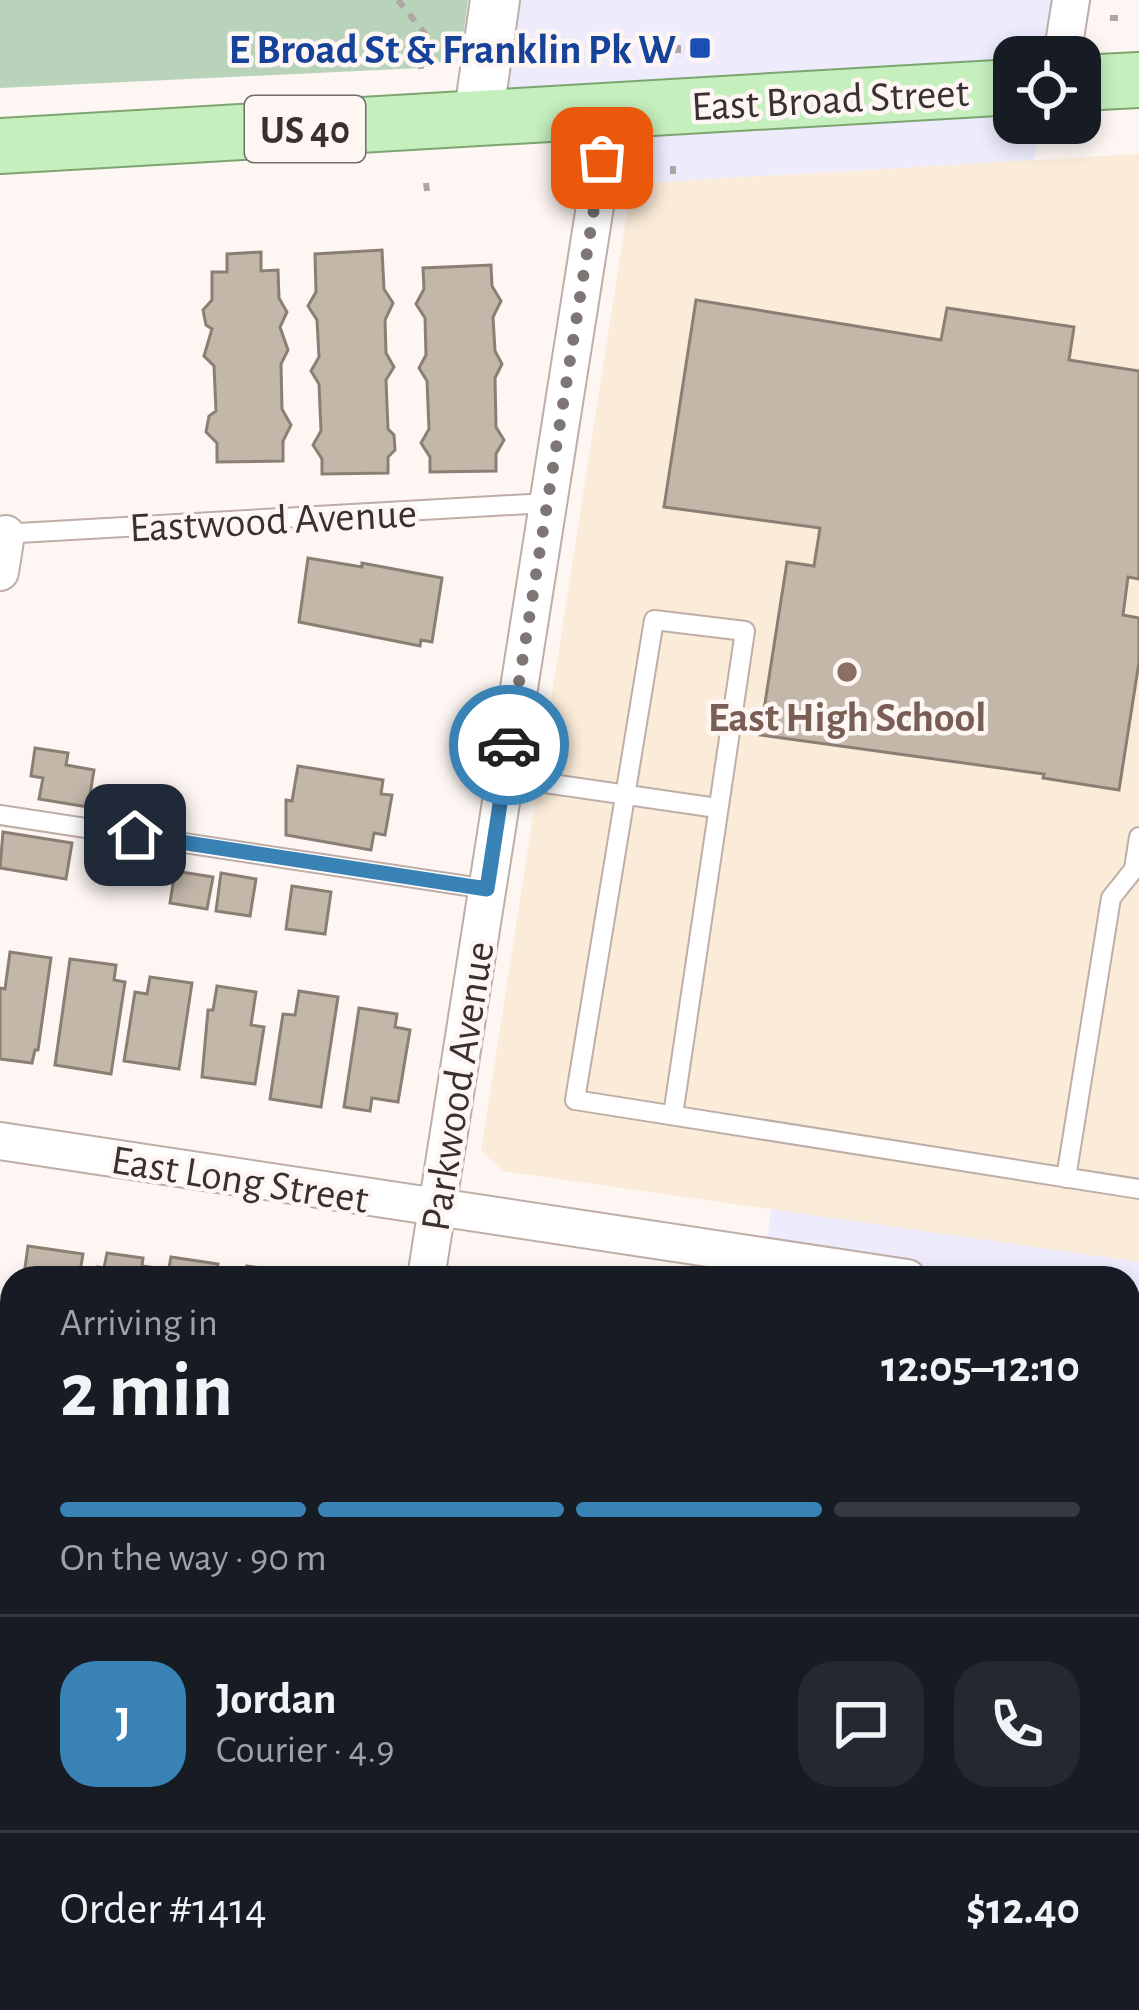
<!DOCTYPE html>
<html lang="en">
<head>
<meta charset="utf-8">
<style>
  body { margin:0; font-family:"Alegreya Sans",sans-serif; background:#242831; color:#f1f3f6; height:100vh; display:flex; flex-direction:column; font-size:45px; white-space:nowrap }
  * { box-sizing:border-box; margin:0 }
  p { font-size:39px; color:#9ea1a6 }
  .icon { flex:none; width:66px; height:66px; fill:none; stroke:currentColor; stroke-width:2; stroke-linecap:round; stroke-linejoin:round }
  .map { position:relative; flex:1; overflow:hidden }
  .panel { position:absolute; left:0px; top:1266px; width:1140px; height:744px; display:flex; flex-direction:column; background:#171b24; border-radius:36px 36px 0 0; box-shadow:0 6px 18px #0003 }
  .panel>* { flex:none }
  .controls { position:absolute; left:993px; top:36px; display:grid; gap:24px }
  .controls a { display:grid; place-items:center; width:108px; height:108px; border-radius:24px; background:#171b24; box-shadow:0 6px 18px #0003; font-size:60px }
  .pin { position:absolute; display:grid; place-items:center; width:102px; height:102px; color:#fff; margin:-51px; border-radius:24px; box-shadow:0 6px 18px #0006 }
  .courier { position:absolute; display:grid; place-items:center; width:120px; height:120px; margin:-60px; border:9px solid #3982b6; border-radius:50%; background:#fff; color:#222; box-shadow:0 3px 15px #0007 }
  .head em { font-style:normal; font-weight:700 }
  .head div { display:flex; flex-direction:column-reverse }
  .head { display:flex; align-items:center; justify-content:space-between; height:204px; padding:0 60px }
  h1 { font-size:78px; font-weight:700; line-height:90px }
  .bar { display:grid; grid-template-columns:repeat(4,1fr); gap:18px 12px; align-content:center; height:144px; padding:0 60px }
  .bar i { height:15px; border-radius:9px; background:#363941 }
  .bar .on { background:#3982b6 }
  .bar p { grid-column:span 4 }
  .line { display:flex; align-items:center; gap:30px; padding:0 60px; border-top:3px solid #363941 }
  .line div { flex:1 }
  .round { display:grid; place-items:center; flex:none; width:126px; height:126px; border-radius:36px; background:#242831 }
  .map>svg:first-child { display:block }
  .commercial { fill:#eeebfd }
  .education { fill:#fbebd9 }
  .green { fill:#b9d3bb }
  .building { fill:#c3b7aa; stroke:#8b7f74; stroke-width:3 }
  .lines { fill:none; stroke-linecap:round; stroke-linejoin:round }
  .lane-casing { stroke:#bfaea7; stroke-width:22 }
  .street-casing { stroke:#bfaea7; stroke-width:40 }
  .secondary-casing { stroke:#bfaea7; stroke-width:52 }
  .primary-casing { stroke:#7ca56f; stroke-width:58 }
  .path { stroke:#ada6a3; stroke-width:6; stroke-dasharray:9 9; stroke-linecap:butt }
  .lane { stroke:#fff; stroke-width:18 }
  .street { stroke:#fff; stroke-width:36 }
  .secondary { stroke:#fff; stroke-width:48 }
  .primary { stroke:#c6efbe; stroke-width:54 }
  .done { stroke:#7d7674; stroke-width:12; stroke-dasharray:0 21.6 }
  .route { stroke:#3982b6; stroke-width:15 }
  .transit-dot { fill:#1a4fb4; stroke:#fdf6f3; stroke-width:4.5 }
  .education-dot { fill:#8d6e63; stroke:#fdf6f3; stroke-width:4.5 }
  .labels { text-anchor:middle; stroke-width:9; stroke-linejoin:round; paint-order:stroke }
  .shield { fill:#fdf6f3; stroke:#736c6a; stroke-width:3 }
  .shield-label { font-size:39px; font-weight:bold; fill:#38312f }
  .transit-label { font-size:42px; font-weight:bold; fill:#164399; stroke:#fdf6f3; text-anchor:end }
  .street-label { font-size:42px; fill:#38312f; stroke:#fdf6f3 }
  .education-label { font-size:42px; font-weight:bold; fill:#785e54; stroke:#fdf6f3 }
</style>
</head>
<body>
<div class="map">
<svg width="1139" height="2010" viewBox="0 0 1139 2010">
  <rect width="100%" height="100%" fill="#fdf6f3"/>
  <path class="commercial" d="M468,0H1058L1049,57H1014V123H1040L1034,160L646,183L630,193L451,59L463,37Z
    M771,1209L1139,1262V1643L1128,1642V1278H763Z"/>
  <path class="education" d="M1139,154V1262L503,1171L481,1151L630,193L646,183Z"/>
  <path class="green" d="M0,0H468L463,37L451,59L421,68L0,88Z
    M0,1875L12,1877V1974L0,1972Z"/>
  <path class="building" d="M382,250L384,289L393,303L385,320L386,353L394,367L386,380L388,429L394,435L395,450L388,457V473L322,474V459L313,445L321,431L319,384L311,371L319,357L317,320L308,306L316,292L315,254Z
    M261,252V271L278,270L279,298L287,312L280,327L288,350L281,364L282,409L291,425L283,441V461L217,462V443L206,432L209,416L216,411L214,366L204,356L212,329L206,325L203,310L212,300V272H227V254Z
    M491,265L492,286L501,301L493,317L495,351L502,364L495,378L496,427L504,440L496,454V471L430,472V457L421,443L429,429L427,381L419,368L426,355L425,318L416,304L424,289L423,268Z
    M696,300L941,340L947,308L1074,327L1069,360L1139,371V579L1128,577L1123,615L1139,618V662L1119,790L1043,778L1044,774L760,735L787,562L814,566L820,528L664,507Z
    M308,558L362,567V563L442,578L432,642L421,640L420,646L299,622Z
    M35,748L68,753L66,765L94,770L88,807L39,799L43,778L31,776Z
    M298,766L383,780L381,794L392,795L385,835L374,833L371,850L286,835V800L292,801Z
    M3,832L72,843L66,879L0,868Z
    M175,871L213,877L207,909L170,903Z
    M221,873L256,879L250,916L216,911Z
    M292,886L331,892L325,934L286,929Z
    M10,952L51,958L38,1050H35L32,1063L0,1059V988L5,989Z
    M70,959L116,965L114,980L125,982L111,1074L55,1065Z
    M150,977L192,983L179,1069L124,1061L135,992L147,994Z
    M217,986L256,992L251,1025L264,1027L255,1084L202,1077L208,1010H213Z
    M299,991L338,997L321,1107L270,1099L283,1014L295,1015Z
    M359,1008L397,1014L395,1027L410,1030L398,1102L372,1098L370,1111L344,1107Z
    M28,1246L83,1254L79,1278H17V1274L24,1275Z
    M107,1253L143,1258L142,1266L157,1268L156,1278H96L98,1267L104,1268Z
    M171,1257L218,1264L216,1278H167Z
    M247,1266L304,1274L303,1278H246Z
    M1128,1375L1139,1377V1461L1128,1460Z
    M6,1493L12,1494V1535L0,1533Z
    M12,1651V1759L2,1762L0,1675L8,1676Z
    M1128,1664L1134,1665L1132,1677L1139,1678V1733L1134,1748L1128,1747Z
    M415,1998H512L513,2002L504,2010H414Z
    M589,1998H619L617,2007L635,2010H587Z"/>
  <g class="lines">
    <defs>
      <path id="lane" d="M1,534L547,503
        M504,777L717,808
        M0,815L487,889
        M673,1115L745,631L654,620L575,1100L1139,1189
        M1066,1178L1111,898L1134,869L1139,837
        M0,1470L12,1472
        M1128,1628L1139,1629
        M1128,1950L1139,1951"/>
      <path id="street" d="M1062,57L1071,0
        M0,572L6,534
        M0,1141L907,1278
        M426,1278L610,111
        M1128,1311L1139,1312
        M1128,1787L1139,1789
        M0,1850L12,1852
        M36,1998L112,2010
        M130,2010L167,1998
        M318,2010L320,1998"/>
      <path id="secondary" d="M478,119L495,0"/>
      <path id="primary" d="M1080,83L1139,80
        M0,146L1014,87"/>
    </defs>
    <use href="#lane" class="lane-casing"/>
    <use href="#street" class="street-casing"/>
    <use href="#secondary" class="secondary-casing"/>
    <use href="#primary" class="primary-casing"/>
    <path class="path" d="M398,0L439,51
      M1110,18H1118
      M678,53V45
      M420,61L421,69
      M673,174V166
      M426,183L427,191"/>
    <use href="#lane" class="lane"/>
    <use href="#street" class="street"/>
    <use href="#secondary" class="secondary"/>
    <use href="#primary" class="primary"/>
  </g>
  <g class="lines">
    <path class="done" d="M509,745L602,158"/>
    <path class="route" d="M135,835L487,889L509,745"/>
  </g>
  <rect class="transit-dot" x="688" y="36" width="24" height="24" rx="6"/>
  <circle class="education-dot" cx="847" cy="672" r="12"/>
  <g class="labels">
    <rect class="shield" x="245" y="96" width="120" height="66" rx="9"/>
    <g class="shield-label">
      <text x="305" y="143">US 40</text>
    </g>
    <g class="transit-label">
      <text x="676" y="63">E Broad St &amp; Franklin Pk W</text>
    </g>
    <g class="street-label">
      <text transform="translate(830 98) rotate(-3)" y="15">East Broad Street</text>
      <text transform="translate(273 519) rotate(-3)" y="15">Eastwood Avenue</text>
      <text transform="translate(456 1086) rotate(-81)" y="15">Parkwood Avenue</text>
      <text transform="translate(240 1178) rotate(9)" y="15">East Long Street</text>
    </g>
    <g class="education-label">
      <text x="847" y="731">East High School</text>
    </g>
  </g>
</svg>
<div class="controls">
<a><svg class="icon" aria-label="locate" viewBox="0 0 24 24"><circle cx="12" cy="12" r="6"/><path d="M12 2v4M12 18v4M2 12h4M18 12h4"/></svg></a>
</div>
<div class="pin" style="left:602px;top:158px;background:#ea580c"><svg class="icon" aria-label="bag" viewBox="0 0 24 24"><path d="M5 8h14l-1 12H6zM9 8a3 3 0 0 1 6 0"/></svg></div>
<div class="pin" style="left:135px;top:835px;background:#1f2937"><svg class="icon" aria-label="home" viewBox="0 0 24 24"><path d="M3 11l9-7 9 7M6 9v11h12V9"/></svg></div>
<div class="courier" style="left:509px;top:745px"><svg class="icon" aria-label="car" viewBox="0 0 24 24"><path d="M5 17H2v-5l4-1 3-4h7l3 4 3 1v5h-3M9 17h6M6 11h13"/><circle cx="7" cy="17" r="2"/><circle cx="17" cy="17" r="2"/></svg></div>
<section class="panel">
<div class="head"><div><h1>2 min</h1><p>Arriving in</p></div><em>12:05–12:10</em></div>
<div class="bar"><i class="on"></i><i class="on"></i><i class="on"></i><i></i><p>On the way · 90 m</p></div>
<div class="line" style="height:216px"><b class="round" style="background:#3982b6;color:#fff">J</b><div><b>Jordan</b><p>Courier · 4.9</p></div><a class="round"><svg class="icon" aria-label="chat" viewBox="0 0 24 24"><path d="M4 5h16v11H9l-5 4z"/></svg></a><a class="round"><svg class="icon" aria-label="phone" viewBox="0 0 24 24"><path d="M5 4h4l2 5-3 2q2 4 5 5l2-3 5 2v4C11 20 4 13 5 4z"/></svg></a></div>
<div class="line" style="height:156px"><div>Order #1414</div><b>$12.40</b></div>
</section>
</div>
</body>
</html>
